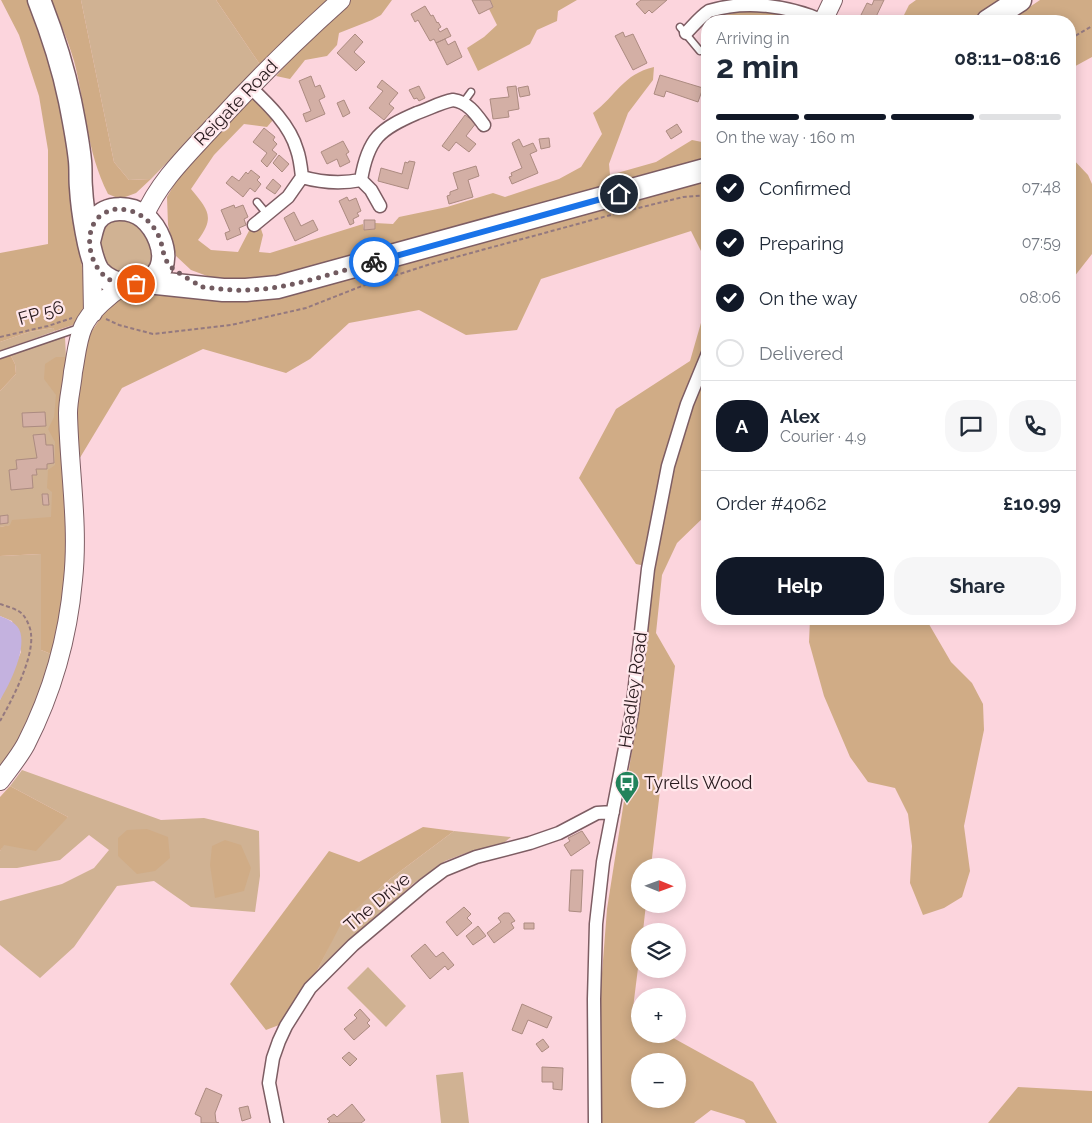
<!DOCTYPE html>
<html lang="en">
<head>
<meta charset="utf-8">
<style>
  body { margin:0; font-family:Raleway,sans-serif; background:#f6f6f7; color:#1f2937; height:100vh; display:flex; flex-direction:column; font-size:19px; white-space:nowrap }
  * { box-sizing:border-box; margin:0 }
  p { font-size:16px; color:#747a83 }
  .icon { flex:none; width:28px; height:28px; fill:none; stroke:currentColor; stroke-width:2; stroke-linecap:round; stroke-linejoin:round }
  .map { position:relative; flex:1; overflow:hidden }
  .drawer { position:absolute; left:701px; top:15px; width:375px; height:610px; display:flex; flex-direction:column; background:#fff; border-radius:20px; box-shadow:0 2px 12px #0003 }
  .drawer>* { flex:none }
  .needle { width:32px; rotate:91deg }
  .tools { position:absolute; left:631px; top:858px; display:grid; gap:10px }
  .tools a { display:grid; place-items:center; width:55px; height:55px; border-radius:50%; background:#fff; box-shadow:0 2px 12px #0003; font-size:25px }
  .pin { position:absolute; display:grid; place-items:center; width:42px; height:42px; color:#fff; margin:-21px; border:2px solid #fff; border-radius:50%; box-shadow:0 1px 5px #0007 }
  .courier { position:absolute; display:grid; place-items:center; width:50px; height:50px; margin:-25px; border:4px solid #1a73e8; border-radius:50%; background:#fff; color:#222; box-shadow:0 1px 6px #0007 }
  .summary em { font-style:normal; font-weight:700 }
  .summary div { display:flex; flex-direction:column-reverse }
  .summary { display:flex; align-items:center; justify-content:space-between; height:85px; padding:0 15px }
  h1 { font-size:32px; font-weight:700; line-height:38px }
  .bar { display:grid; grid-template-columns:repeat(4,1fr); gap:8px 5px; align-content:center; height:60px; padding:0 15px }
  .bar i { height:6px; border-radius:4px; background:#e0e1e3 }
  .bar .active { background:#111827 }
  .bar p { grid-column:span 4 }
  .line { display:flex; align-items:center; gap:12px; padding:0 15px; border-top:1px solid #e0e1e3 }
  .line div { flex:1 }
  .round { display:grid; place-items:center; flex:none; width:52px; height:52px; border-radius:20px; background:#f6f6f7 }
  ol { padding:0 15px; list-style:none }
  li { display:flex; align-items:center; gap:15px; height:55px }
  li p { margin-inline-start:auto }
  li .icon { padding:5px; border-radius:50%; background:#111827; color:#fff; stroke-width:4 }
  li:last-child { color:#747a83 }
  li i { width:28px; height:28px; border:2px solid #e0e1e3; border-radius:50% }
  .button { display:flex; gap:10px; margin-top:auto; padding:10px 15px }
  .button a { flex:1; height:58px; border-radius:20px; background:#111827; color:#fff; font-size:20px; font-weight:700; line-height:58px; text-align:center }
  .button a+a { background:#f6f6f7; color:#1f2937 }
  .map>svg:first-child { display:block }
  .green { fill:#d0b293 }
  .forest { fill:#d0ac86; fill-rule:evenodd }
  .water { fill:#c4b2df }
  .building { fill:#d3afa5; stroke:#ac8b81 }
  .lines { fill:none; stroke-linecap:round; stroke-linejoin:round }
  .lane-casing { stroke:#7d5d63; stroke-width:9 }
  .street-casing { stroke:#7d5d63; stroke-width:15 }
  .secondary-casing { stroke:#7d5d63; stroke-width:20 }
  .highway-casing { stroke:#7d5d63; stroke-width:25 }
  .path { stroke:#94797f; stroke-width:2; stroke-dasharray:4 2.5; stroke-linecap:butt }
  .lane { stroke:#fff; stroke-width:6 }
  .street { stroke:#fff; stroke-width:12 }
  .secondary { stroke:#fff; stroke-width:18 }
  .highway { stroke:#fff; stroke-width:22 }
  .done { stroke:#725b60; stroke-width:5; stroke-dasharray:0 9 }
  .route { stroke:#1a73e8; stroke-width:6 }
  .labels { text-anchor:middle; stroke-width:4.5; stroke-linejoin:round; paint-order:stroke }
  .street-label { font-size:18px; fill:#27191c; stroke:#ffe7eb }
  .poi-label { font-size:18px; fill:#27191c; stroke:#ffe7eb; text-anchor:start }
</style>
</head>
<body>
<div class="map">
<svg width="1092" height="1123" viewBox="0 0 1092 1123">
  <rect width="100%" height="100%" fill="#fcd5dd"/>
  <path class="green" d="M81,0H216L261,66L151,179L129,180L114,162Z
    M132,220L148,234L154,253L149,274L121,276L109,269L102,258L99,244L106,221Z
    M53,328L55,331L0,351V342L29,332Z
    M65,337L66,357L62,397L68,516L0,527V391L16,374L15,364L10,354Z
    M41,554V650L51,654L41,693L27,729L0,772V700L21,652L12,621L0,616V556Z
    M22,770L161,820L204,818L259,831L260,876L255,912L191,907L154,881L117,886L74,947L40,978L0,945V901L62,884L94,868L109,850L89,835L60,860L17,868H0V851L3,845L68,817L10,786Z
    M454,831L511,837L500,846L466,853L445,861L413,884L329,961L318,969L341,922L390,879Z
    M368,967L406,1006L386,1027L347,988Z
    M463,1072L469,1123H441L436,1075Z"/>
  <path class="forest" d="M1,0H29L54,74L65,119L68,164L80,256L87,291L88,304L76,324L55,331L53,328L29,332L0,342V253L48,244V150L39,96L19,35Z
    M51,0H81L114,162L129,180L151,179L136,193L120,199L108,194C86,150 86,107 74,61C68,40 59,20 51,0Z
    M216,0H332L261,66Z
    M351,0H392L381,15L372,20L339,33L337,45L327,56L305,60L290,79L276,76L315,32Z
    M490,0H577L558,11L557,21L537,30L530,44L478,71L467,48L484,37L497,25L489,9L493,7Z
    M916,0H1009L976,21H901L909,5Z
    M1040,0H1092V57L1070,69V21H1009Z
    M747,10L785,14L801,21H729L721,16Z
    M654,67L653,80L628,113L609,164L610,175L656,162L692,140L707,143V157L608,189L282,280H218L191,270L176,256L168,225L167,197L185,166L250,95L263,105L273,120L267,127L244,124L214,155L191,189C207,209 216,216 198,240L211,250L238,252L251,227L261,229L263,235L259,252L270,253L363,224L364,230L375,229V223L393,224L399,217L447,207L493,193L505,197L559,179L581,167L602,134L593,113C616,96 623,74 654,67Z
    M1070,156L1088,175L1092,184V254L1070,282Z
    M707,177V263L691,231L541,279L517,330L466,335L419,310L349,323L310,359L286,373L203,349L122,388L78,461L76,397L86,340L113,299L127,295L169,292L230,298Z
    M707,302V339L699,358L707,362V514L677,543L662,575L656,633L675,666L651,866H640V904H646L643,931H640V952L633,1008L640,1014V1034H666L753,1082L777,1123H746L744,1120L711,1110L694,1123H600L599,1012L607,909L638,712L655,568L636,564L579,478L616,409L690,361ZM640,1061H678V1099H640Z
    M10,354L15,364L16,374L0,391V358Z
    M56,357H66L62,397L68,516L67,580L51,654L41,650V554L0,556V527L10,525L12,520L51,517L52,492L47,488L48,470L55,465V442L48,429L54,417L56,395L44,379L45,364Z
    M810,619H926L951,662L972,683L983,704L984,730L964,826L970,871L962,897L944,908L923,915L910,883L912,846L908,814L895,788L868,782L850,757L824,696L809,642Z
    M10,786L68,817L36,851L4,845L0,851V797Z
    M423,827L454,831L390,879L342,922L318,969L279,1025L266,1030L230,984L329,851L359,862Z
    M147,829L168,837L170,858L155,871L137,874L118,856V838L127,830Z
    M225,840L241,845L251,868L244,891L215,898L210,865L212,846Z
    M1018,1087L1092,1091V1123H988Z"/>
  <path class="water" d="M0,616C7,619 15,622 19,629C28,647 10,684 0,700Z"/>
  <path class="building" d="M472,0H490L493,7L479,14Z
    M641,0H667L652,13L649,10L645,14L636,4Z
    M874,0H884L874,21H858L867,3L872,5Z
    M425,6L431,16L433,15L437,23L438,22L441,27L438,29L440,32L447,28L451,36L436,43L434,39L430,41L418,20L415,22L411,14Z
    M623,32L625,37L633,34L647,63L633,70L615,36Z
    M355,34L363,42L354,52L365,62L356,71L337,53Z
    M445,39L448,45L455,41L462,57L447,65L436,43Z
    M660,75L703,88L698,102L666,91L664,97L654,94Z
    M311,76L315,87L320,85L325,97L319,100L325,114L306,122L303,114L311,111L299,81Z
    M382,80L398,93L389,104L394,108L384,120L369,108L383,91L377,87Z
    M419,86L425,98L419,101L417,98L414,99L409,90Z
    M516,86L519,109L508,111L509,117L493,119L490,99L509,97L507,87Z
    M528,86L530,95L520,97L518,88Z
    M344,100L350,113L343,117L337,103Z
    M465,115L476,123L466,136L476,144L469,152L456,142L449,151L442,146Z
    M677,124L682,132L671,139L666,131Z
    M264,128L275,137L273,140L277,144L272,150L277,154L267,167L261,161L267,153L253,142Z
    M549,138L550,147L541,149L539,139Z
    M519,139L523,147L533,143L537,151L530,154L538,173L512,184L509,177L512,176L511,173L522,168L512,143Z
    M343,141L349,152L346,154L350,162L340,167L337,159L327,164L321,152Z
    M279,155L289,164L282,172L273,163Z
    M409,161L415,162L408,189L378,181L381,168L402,174L405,162L408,163Z
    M476,166L479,176L468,180L473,197L449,204L447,196L450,195V192L458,189L453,173Z
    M251,170L260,177L257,180L261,184L255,192L250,188L243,197L226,183L232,176L239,181L246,172L248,174Z
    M273,179L281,186L275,194L266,188Z
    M347,197L349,201L356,198L361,211L357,213L359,216L353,219L354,223L350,225L339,201Z
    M234,205L235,208L243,205L248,217L244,219L246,225L239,228L241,234L227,240L225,233L230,231L221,210Z
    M294,212L301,226L313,220L318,230L295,241L284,218Z
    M364,220H375V229L364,230Z
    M45,412L46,426L23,427L22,413Z
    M45,434L46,445H53L54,463L47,464V469H36L37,475H32L33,488L11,490L9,470L17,469L16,460L37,458L33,435Z
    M42,494H48L49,505H43Z
    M8,515V523L0,524V516Z
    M582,831L590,843L571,856L564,845L570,841L568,838Z
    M571,870H583L581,912L569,911Z
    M464,907L471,914L467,918L472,923L457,936L446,922Z
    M504,913H509L515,921L511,923L514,928L494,943L487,933L501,922L498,918Z
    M524,923H534V929H524Z
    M478,926L486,936L473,945L466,936Z
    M425,944L436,957L443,952L454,965L448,970L445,966L430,979L411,956Z
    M522,1004L552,1017L547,1028L528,1020L522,1034L512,1030Z
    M360,1009L370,1020L367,1023L370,1026L354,1040L344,1029L357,1018L354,1015Z
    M543,1039L549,1047L542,1052L536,1044Z
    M349,1052L357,1059L350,1066L342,1058Z
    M542,1067L563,1068L562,1090L553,1089V1082H542Z
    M206,1088L222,1095L215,1113L216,1122L219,1123H201V1117L195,1114Z
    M352,1104L365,1120L361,1123H328L330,1121L327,1119L334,1114L337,1117Z
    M248,1106L251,1118L242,1121L239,1108Z"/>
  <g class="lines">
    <defs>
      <path id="lane" d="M680,27L700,51
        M463,103L471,92
        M257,202L267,214
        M0,355L79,328"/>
      <path id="street" d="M686,33C693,26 700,17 709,11C745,0 788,5 823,21
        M250,87C268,104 290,125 297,150C300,158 301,168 302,177C323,183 340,184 361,180L371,190L380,206
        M361,180C368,138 380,129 417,113C429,109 441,102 453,100C468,102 476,114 484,125
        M254,225L288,197L302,177
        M277,1123L269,1083L273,1058L279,1041L286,1026L310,988L353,945L424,885L444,870L476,857L530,843L559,833L597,813L613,812
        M595,1123L594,999L596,924L603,862L632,712L648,569L668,466L687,404L708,353"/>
      <path id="secondary" d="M823,21L833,0
        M144,217C158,183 186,156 211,129C252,84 295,41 341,0
        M92,259L93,313
        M0,781C9,769 19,757 26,744C52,693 68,637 73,580C79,524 69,469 68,413C68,400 72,385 73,372C76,357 77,341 83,327C90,311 110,294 125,285"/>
      <path id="highway" d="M39,0C52,33 63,67 70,101C74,121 78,141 80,161C81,170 80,179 81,188C82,206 89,259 99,272C109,283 124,286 137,284C148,282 157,278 161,268C168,251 157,228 144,217C131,207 107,205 96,220C92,226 91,235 89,241
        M988,21L1020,0
        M147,282L223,290H246L278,287L708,169"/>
    </defs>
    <use href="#lane" class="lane-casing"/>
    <use href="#street" class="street-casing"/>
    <use href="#secondary" class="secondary-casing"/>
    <use href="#highway" class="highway-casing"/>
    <path class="path" d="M1070,39L1092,26
      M106,319L119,325L153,334L231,325L306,308L362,286L434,263L618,213L683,197L708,195
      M0,337L48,326L72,318
      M0,604C8,607 19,609 24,616C27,620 31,629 31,634C34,658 12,700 0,721"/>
    <use href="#lane" class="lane"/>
    <use href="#street" class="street"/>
    <use href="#secondary" class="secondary"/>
    <use href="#highway" class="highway"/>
  </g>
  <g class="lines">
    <path class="done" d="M136,284C127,284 117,285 110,280C91,269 83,238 96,220C98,217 102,215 105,213C112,208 119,209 127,210C143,213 156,226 161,242C163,250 164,260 171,267C176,272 192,281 199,285C203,288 209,288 214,288C268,297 322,276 374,262"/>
    <path class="route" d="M374,262L619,194"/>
  </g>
  <defs>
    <symbol id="bus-pin" viewBox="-11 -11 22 30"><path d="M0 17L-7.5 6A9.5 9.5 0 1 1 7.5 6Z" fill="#22835b" stroke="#ffe7eb"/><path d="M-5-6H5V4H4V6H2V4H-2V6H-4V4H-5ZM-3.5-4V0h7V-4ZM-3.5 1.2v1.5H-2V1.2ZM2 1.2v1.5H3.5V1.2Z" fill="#fff"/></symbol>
  </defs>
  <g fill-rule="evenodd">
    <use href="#bus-pin" x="613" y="769" width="28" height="38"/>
  </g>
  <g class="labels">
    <g class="street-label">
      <text transform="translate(236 103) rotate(-46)" y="6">Reigate Road</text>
      <text transform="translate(41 313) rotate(-16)" y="6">FP 56</text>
      <text transform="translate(633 690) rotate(-82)" y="6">Headley Road</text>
      <text transform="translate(377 902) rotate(-40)" y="6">The Drive</text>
    </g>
    <g class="poi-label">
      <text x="644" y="789">Tyrells Wood</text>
    </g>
  </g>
</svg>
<div class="tools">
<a><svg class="needle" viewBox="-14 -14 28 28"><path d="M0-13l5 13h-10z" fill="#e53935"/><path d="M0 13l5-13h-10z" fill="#747a83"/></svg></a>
<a><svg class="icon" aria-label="layers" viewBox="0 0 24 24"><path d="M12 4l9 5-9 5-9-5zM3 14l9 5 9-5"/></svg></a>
<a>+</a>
<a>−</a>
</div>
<div class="pin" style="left:136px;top:284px;background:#ea580c"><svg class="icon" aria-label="bag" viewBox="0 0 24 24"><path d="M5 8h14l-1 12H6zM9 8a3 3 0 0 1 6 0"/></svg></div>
<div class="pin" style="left:619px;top:194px;background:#1f2937"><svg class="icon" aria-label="home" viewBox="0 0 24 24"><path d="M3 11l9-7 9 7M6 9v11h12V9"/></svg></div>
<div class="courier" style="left:374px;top:262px"><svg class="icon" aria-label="bike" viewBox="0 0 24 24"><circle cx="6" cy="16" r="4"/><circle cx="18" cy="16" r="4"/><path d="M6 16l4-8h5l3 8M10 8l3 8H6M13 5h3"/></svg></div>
<section class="drawer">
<div class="summary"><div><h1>2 min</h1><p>Arriving in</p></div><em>08:11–08:16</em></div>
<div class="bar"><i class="active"></i><i class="active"></i><i class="active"></i><i></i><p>On the way · 160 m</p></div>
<ol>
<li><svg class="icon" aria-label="check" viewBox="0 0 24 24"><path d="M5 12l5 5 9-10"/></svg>Confirmed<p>07:48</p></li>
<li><svg class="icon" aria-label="check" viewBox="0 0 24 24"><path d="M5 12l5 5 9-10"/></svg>Preparing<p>07:59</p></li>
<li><svg class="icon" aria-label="check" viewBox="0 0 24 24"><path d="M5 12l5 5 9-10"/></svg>On the way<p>08:06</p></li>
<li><i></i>Delivered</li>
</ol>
<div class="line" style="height:90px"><b class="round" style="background:#111827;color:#fff">A</b><div><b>Alex</b><p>Courier · 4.9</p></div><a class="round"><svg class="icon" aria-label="chat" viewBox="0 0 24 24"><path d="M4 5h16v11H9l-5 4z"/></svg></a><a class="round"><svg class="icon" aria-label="phone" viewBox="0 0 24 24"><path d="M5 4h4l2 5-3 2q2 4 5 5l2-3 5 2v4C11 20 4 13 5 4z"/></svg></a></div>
<div class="line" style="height:65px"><div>Order #4062</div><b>£10.99</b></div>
<div class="button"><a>Help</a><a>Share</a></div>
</section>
</div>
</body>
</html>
